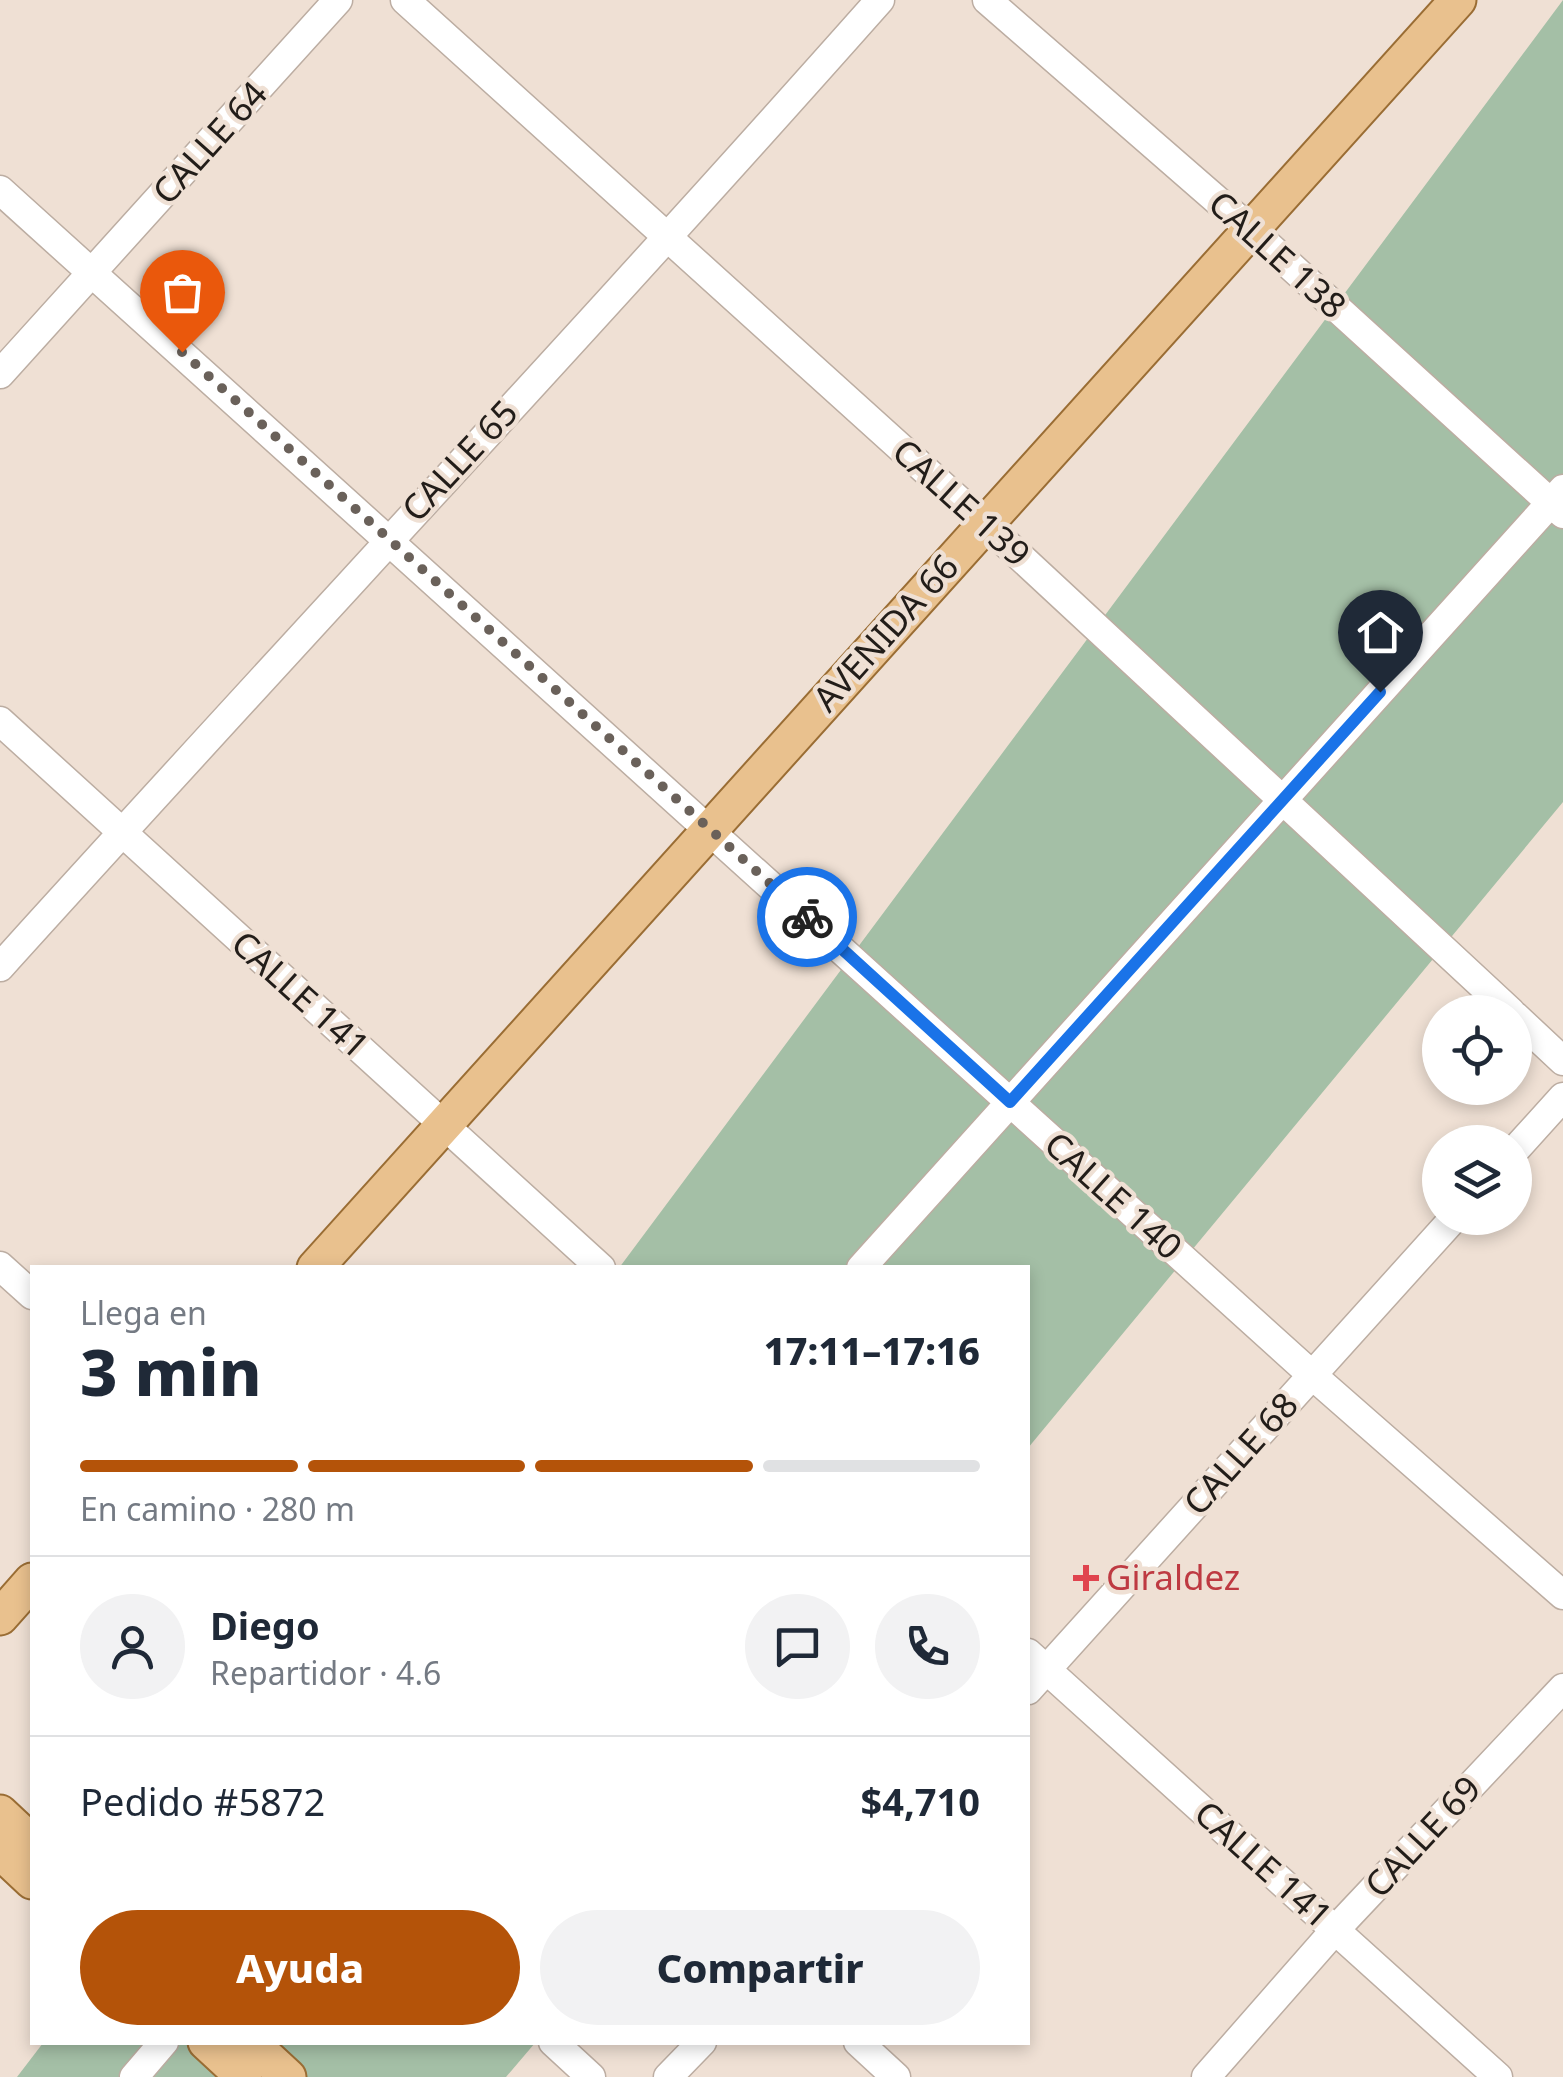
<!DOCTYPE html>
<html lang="es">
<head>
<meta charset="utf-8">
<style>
  body { margin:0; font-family:"Noto Sans",sans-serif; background:#f2f2f3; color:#1f2937; height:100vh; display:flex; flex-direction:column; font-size:38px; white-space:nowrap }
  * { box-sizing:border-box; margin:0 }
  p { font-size:32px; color:#747a83 }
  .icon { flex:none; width:55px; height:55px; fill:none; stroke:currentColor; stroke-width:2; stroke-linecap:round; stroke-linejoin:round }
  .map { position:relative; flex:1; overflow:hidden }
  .drawer { position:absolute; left:30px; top:1265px; width:1000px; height:780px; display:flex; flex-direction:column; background:#fff; border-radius:0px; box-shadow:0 5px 15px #0003 }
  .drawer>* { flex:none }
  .fabs { position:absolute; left:1422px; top:995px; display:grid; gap:20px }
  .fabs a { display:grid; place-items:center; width:110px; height:110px; border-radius:50%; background:#fff; box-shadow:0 5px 15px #0003; font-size:50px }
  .pin { position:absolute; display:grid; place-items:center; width:85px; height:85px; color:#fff; margin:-102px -42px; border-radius:50% 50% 50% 0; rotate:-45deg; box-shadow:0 0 10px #0007 }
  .pin .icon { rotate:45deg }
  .courier { position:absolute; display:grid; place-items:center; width:100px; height:100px; margin:-50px; border:8px solid #1a73e8; border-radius:50%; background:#fff; color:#222; box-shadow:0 2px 12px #0007 }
  .headline em { font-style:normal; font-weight:800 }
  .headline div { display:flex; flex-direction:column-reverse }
  .headline { display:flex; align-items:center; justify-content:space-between; height:170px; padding:0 50px }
  h1 { font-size:65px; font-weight:800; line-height:75px }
  .bar { display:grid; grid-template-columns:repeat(4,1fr); gap:15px 10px; align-content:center; height:120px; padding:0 50px }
  .bar i { height:12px; border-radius:8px; background:#e0e1e3 }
  .bar .current { background:#b45309 }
  .bar p { grid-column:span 4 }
  .line { display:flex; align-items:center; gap:25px; padding:0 50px; border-top:2px solid #e0e1e3 }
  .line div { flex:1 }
  .round { display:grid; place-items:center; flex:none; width:105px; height:105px; border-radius:52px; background:#f2f2f3 }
  .cta { display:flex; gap:20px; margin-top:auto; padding:20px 50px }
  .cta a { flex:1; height:115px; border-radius:60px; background:#b45309; color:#fff; font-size:40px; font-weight:800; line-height:115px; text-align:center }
  .cta a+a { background:#f2f2f3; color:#1f2937 }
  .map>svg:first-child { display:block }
  .green { fill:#a4bfa6 }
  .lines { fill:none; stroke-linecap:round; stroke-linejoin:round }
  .minor-casing { stroke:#bcada2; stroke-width:31 }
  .major-casing { stroke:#9a6d34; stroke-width:39 }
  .minor { stroke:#fff; stroke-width:28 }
  .major { stroke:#e9c18e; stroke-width:35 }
  .done { stroke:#6a615a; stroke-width:10; stroke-dasharray:0 18 }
  .route { stroke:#1a73e8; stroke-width:12 }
  .health-dot { fill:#e0444e; stroke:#efe0d4; stroke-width:4 }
  .labels { text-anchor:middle; stroke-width:9; stroke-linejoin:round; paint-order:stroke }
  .street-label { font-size:35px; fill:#221d19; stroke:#efe0d4 }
  .health-label { font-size:35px; fill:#be3a42; stroke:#efe0d4; text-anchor:start }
</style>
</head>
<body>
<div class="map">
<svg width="1563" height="2077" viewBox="0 0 1563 2077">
  <rect width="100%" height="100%" fill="#efe0d4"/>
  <path class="green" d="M1563,0V802L1028,1448V1268H619Z
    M43,2043H535L506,2077H17Z"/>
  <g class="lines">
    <defs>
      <path id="minor" d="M405,0L985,524L1511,1012
        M987,0L1250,229L1563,514
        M0,190L1312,1375L1563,1595
        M0,374L338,0
        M0,721L601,1268
        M0,967C292,644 591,326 880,0
        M1515,1016L1563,1061
        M1515,1150L1563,1097
        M0,1266L32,1295
        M861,1268L1563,489
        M1028,1653L1498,2077
        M1028,1690L1454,1218
        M553,2042L591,2077
        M858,2042L896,2077
        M134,2077L164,2042
        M668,2077L702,2042
        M1206,2077L1335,1930L1563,1688"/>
      <path id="major" d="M315,1268L1458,0
        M0,1617L32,1581
        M0,1813L32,1843
        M0,1851L32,1881
        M206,2042L244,2077
        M250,2042L288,2077"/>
    </defs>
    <use href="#minor" class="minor-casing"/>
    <use href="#major" class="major-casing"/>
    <use href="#minor" class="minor"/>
    <use href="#major" class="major"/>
  </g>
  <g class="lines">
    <path class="done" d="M182,352L807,917"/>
    <path class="route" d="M807,917L1010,1102L1380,692"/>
  </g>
  <path class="health-dot" d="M1081 1563h10v10h10v10h-10v10h-10v-10h-10v-10h10z"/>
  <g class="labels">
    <g class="street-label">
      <text transform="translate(210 143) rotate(-48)" y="12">CALLE 64</text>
      <text transform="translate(1277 255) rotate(42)" y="12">CALLE 138</text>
      <text transform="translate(460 461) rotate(-47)" y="12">CALLE 65</text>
      <text transform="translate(961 503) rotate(42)" y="12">CALLE 139</text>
      <text transform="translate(886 633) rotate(-48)" y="12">AVENIDA 66</text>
      <text transform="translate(300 995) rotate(42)" y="12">CALLE 141</text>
      <text transform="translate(1113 1196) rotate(42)" y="12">CALLE 140</text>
      <text transform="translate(1241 1454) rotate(-48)" y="12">CALLE 68</text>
      <text transform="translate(1423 1837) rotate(-47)" y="12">CALLE 69</text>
      <text transform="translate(1263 1865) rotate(42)" y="12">CALLE 141</text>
    </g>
    <g class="health-label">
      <text x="1106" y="1590">Giraldez</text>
    </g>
  </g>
</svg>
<div class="fabs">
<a><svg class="icon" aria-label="locate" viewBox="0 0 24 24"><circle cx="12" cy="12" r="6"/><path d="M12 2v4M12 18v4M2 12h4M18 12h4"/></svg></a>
<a><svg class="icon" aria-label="layers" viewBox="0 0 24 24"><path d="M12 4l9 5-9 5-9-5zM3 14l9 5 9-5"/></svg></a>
</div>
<div class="pin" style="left:182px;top:352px;background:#ea580c"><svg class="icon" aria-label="bag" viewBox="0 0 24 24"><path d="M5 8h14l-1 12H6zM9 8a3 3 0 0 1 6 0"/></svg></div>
<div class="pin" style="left:1380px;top:692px;background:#1f2937"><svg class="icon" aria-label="home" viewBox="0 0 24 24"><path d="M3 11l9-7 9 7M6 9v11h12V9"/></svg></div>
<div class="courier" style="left:807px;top:917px"><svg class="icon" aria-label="bike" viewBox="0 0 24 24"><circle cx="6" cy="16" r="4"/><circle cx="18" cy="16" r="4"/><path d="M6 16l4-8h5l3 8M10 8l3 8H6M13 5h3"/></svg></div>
<section class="drawer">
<div class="headline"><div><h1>3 min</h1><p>Llega en</p></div><em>17:11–17:16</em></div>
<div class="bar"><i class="current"></i><i class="current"></i><i class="current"></i><i></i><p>En camino · 280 m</p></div>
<div class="line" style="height:180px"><a class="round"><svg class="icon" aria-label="person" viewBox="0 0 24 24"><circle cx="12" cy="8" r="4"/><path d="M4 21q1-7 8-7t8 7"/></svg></a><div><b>Diego</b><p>Repartidor · 4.6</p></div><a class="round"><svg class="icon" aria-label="chat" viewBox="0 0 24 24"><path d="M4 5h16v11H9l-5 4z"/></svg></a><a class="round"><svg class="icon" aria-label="phone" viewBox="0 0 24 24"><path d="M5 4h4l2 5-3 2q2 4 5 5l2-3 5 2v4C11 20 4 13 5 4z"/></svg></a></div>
<div class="line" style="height:130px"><div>Pedido #5872</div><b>$4,710</b></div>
<div class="cta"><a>Ayuda</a><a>Compartir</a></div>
</section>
</div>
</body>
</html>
